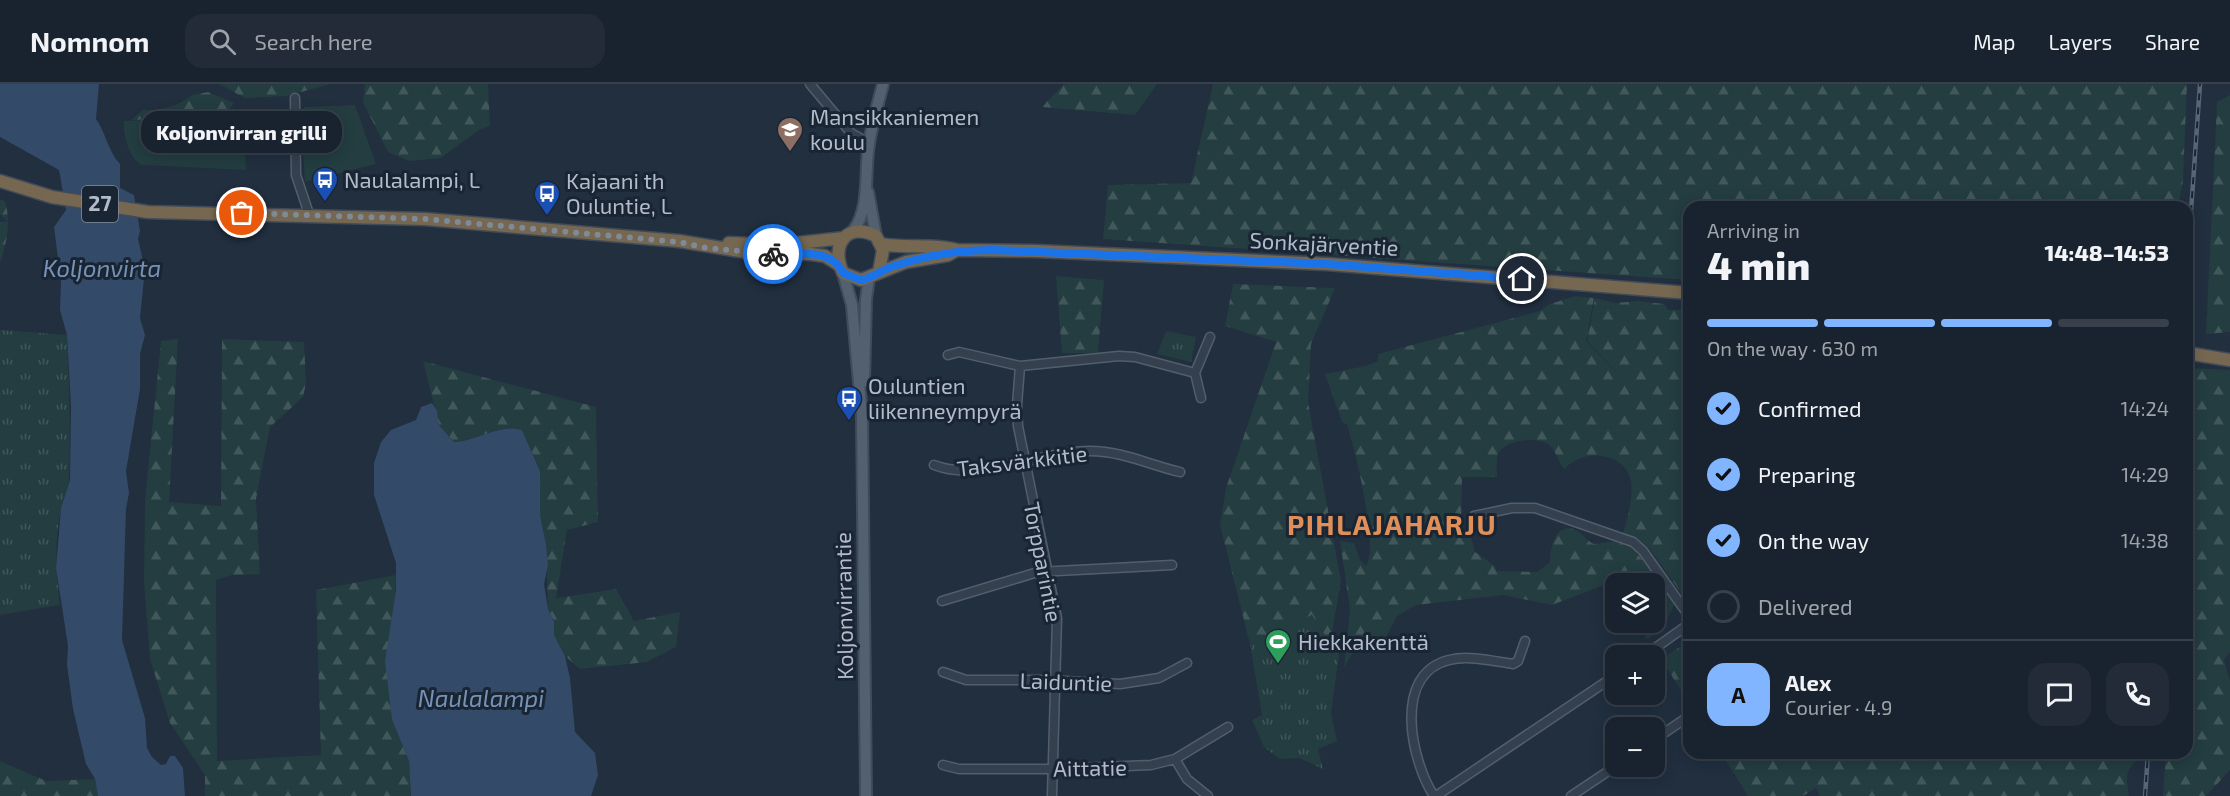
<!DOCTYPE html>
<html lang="en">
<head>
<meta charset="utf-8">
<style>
  body { margin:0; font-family:"Exo 2",sans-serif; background:#222b37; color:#f1f3f6; height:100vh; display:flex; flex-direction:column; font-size:22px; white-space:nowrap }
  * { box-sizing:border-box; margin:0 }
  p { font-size:20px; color:#9fa4aa }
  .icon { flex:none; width:33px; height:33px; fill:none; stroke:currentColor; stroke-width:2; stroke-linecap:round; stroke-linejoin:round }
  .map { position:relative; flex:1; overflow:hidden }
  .side { position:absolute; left:1683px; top:117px; width:510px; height:558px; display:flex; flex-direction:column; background:#19232f; border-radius:18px; box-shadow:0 3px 15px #0003,0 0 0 2px #37404b }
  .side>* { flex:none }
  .buttons { position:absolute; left:1605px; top:489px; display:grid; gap:12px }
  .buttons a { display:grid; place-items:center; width:60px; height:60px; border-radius:12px; background:#19232f; box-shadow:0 3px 15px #0003,0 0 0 2px #37404b; font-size:30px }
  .pin { position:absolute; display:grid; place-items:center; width:51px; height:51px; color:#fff; margin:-26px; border:3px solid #fff; border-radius:50%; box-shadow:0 2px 6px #0007 }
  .courier { position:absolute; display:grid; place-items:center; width:60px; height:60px; margin:-30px; border:4px solid #1a73e8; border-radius:50%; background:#fff; color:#222; box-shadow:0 2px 8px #0007 }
  .bubble { position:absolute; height:42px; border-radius:18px; background:#19232f; box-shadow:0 3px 15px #0003,0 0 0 2px #37404b; font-size:20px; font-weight:800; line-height:42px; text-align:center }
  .head em { font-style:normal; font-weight:800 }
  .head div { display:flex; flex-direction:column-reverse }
  .head { display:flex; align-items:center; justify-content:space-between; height:102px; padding:0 24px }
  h1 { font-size:39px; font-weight:800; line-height:45px }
  .bar { display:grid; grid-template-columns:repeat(4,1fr); gap:9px 6px; align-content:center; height:72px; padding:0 24px }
  .bar i { height:8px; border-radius:4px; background:#37404b }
  .bar .selected { background:#81b5ff }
  .bar p { grid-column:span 4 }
  .line { display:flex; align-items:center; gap:15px; padding:0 24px; border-top:2px solid #37404b }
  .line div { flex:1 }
  .round { display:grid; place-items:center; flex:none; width:63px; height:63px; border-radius:18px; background:#222b37 }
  ol { padding:0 24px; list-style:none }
  li { display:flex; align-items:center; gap:18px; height:66px }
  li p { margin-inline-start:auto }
  li .icon { padding:6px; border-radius:50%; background:#81b5ff; color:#111; stroke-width:4 }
  li:last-child { color:#9fa4aa }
  li i { width:33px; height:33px; border:3px solid #37404b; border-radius:50% }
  header { display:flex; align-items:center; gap:36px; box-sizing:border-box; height:84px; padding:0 30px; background:#19232f; border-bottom:2px solid #37404b }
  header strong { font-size:28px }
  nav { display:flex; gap:33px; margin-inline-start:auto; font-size:21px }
  .search { width:420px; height:54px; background:#222b37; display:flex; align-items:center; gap:15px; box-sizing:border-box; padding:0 21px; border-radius:18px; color:#9fa4aa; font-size:22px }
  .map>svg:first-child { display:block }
  .grass { fill:#233d40 }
  .forest { fill:url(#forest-firs) }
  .park { fill:url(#park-tufts) }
  .water { fill:#334a68 }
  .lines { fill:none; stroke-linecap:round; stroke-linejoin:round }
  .minor-casing { stroke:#535e6d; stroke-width:11 }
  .major-casing { stroke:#414c5b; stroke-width:14 }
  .highway-casing { stroke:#404b5a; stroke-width:15 }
  .minor { stroke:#35404f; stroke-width:8 }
  .major { stroke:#53606f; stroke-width:10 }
  .highway { stroke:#766751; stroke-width:12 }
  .rail-casing { stroke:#576576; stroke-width:4.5 }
  .rail { stroke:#1a2534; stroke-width:2; stroke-dasharray:7; stroke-linecap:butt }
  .done { stroke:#7f8a99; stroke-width:6; stroke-dasharray:0 10.8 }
  .route { stroke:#1a73e8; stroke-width:8 }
  .labels { text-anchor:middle; stroke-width:6; stroke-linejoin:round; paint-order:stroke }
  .shield { fill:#1a2534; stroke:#848e9d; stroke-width:1.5 }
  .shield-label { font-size:21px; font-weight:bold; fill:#b1bbca }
  .poi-label { font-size:22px; fill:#b1bbca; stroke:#1a2534; text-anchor:start }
  .street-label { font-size:22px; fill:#b1bbca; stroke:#1a2534 }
  .water-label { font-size:24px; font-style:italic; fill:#7592b5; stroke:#1a2534 }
  .district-label { font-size:28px; font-weight:bold; letter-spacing:1.5px; fill:#df8f57; stroke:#1a2534 }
</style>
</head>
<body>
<header>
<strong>Nomnom</strong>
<div class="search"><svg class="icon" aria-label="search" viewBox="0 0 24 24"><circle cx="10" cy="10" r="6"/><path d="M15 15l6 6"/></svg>Search here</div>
<nav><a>Map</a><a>Layers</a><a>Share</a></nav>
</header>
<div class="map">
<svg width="2230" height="712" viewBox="0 0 2230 712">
  <defs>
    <pattern id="forest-firs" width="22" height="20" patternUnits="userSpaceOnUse" patternTransform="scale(1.5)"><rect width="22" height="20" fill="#233d40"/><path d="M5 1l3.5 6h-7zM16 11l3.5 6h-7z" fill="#41575a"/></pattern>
    <pattern id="park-tufts" width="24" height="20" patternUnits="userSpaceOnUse" patternTransform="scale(1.5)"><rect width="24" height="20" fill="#233d40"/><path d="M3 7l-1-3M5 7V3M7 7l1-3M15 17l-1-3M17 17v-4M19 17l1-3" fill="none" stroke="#41575a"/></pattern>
  </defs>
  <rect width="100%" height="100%" fill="#212f3f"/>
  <path class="grass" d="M355,21L376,80L305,98L301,34L304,23Z
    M243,31L246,86L142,81C129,75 123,51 124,37Z"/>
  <path class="forest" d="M219,0H331L286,12L245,14Z
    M365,0H488L490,42L479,46L441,74L409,77L388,68L363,18Z
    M1064,0H1157L1135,31L1042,23Z
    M1213,0H2187L2183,96L2178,123H1689V196L1103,155L1108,101L1191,99Z
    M208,8L234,19L225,32L131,36L143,26H157L176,21L193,11Z
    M2230,11V248L2206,250L2217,18Z
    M0,115L5,117C11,139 7,158 0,179V138L8,137L0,131Z
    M1056,192L1104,196L1098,269H1062Z
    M1233,200L1335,204L1311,260L1308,318L1341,497L1330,560L1312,531L1250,560L1220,441L1226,404L1276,258L1225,242Z
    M1575,212L1594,214L1586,257L1627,299L1587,257L1595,214L1615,219L1637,217L1664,220L1668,226H1689V513H1684L1649,464L1623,449C1628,432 1633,415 1631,398C1626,367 1581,364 1565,385C1556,377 1557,364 1546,359C1534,353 1504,356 1498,370C1496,376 1497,386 1497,393H1462L1461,445H1469L1475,468L1495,482L1496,487L1537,488L1550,478C1550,463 1556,434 1579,448C1584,451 1587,457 1594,460L1616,457L1633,464L1675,519C1668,534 1663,547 1647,555L1636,539L1654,538V500H1616L1615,508L1609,499L1552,521L1503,511L1416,521L1397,532L1386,553L1354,567L1344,583L1350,526L1340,457L1354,459L1360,476L1366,482C1379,462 1355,365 1347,341L1342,338L1325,290L1366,282L1378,277V270L1540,227L1550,220Z
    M178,255L169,418L221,422L222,255L304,258L306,299L303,313L270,343L256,415L260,490L232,491L216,496L217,677L321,671L316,506L396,491L390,606L392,636L409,677L411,712H205V691L170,639L150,575L144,499L145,416L161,257Z
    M423,277L596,323L598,438L567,446L556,514L616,505L634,537L680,528L676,563L647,578L580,585L565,572L554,551V538L548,525L546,460L540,431V387L522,346C500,339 477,357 454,358L439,341Z
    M2193,284L2230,286V568L2224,576L2230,597V686L2206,712H2163L2166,669H2187V366Z
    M1689,557V619L1661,575Z
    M1721,669H2139C2137,678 2133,679 2129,686C2125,694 2128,704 2129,712H1820L1816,704L1803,712H1748Z
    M0,677L46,697L95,695L98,712H0Z"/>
  <path class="park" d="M0,246L67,251C69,298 71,346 69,394C69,404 63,414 61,425C54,457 56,488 60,521L0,531Z
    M1166,247L1196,253L1191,278L1157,270Z
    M1312,531L1330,560L1340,563L1331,630L1337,657L1318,665L1323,685L1299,674L1280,675L1264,663L1252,636L1262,631L1250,560Z"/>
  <path class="water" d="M0,0H99L96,35C106,49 108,67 120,80V104L134,111L140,147L138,155L145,185L140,234L145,251L140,270V305L126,387L129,409L126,425L122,556L145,634L147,664L152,673L161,681L166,680L170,672H175L183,684L185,712H98L95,695L86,680L73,625L67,581L68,562L56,484L61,424L70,396L71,322L67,251L60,226L61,198L54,143L66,126L59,86L0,53Z
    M432,319L437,327L439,341L454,358C477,357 500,339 522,346L540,387V431L546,460L548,481L544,500L548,525L554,538V551L565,572L570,594L575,648L595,669L598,691L591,712H411L409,677L392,636L385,577L396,506V479L374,411V379L381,358L391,346L416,336L421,323Z"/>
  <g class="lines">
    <defs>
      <path id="minor" d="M810,0L851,49L869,59
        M295,14L296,91L309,130
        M948,271L959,268L1020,282L1119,272L1135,273L1195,289
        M1020,282L1017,321L1018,342L1057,534L1052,712
        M1201,314L1195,289L1210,253
        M934,381C980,399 1041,367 1090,367C1122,367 1150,381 1180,388
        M1474,432L1512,424H1535L1633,458L1643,467L1689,532
        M942,517L1038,488L1172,481
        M1644,572L1689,540
        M943,588L966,596H1047L1120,600L1159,594L1187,579
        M1654,656L1689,632
        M1175,675L1187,695L1208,712
        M943,681L959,685H1052L1151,681L1175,675L1228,643
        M1434,712C1411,677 1392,590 1449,576C1469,571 1493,577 1513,580L1518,577L1525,557
        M1436,712L1616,591
        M1571,712L1616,682"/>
      <path id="major" d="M868,108L876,152
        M853,147C871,124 864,87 869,60C872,40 878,20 883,0
        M843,189L852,221L862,331L866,712
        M864,298L866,215L869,194"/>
      <path id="highway" d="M0,97L52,113L148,128L425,135L679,157L746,168L811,170L825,172L839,181
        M729,159L779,161L844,154
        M881,160C906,165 932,159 957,166L1036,167L1327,180L1689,209
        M879,188L883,166L876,152C846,137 830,162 843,189L861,196L906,178L948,171L957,166
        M2187,269L2230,276"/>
    </defs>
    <use href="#minor" class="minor-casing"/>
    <use href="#major" class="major-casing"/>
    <use href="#highway" class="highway-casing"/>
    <use href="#minor" class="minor"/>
    <use href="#major" class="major"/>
    <use href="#highway" class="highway"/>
    <defs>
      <path id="rail" d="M2187,184L2200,0
        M2145,712L2148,669"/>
    </defs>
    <use href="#rail" class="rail-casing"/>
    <use href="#rail" class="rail"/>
  </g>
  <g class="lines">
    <path class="done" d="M242,129L425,135L679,158L707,164L773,170"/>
    <path class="route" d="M773,170C798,171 831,163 843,189L861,196C872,194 880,187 891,183C924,172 957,166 992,166L1327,180L1522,195"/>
  </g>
  <defs>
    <symbol id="school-pin" viewBox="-11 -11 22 30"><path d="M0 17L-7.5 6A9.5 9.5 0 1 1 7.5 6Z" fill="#8d6e63" stroke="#1a2534"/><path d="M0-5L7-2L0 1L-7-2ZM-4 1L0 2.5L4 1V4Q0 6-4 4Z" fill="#fff"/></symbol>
    <symbol id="bus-pin" viewBox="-11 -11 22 30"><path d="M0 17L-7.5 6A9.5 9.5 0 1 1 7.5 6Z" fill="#1a4fb4" stroke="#1a2534"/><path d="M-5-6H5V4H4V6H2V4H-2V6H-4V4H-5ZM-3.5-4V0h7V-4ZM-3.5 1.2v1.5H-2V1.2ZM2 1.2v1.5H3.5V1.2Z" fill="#fff"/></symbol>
    <symbol id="stadium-pin" viewBox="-11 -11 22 30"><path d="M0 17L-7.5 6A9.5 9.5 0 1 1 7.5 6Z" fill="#2e9e5b" stroke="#1a2534"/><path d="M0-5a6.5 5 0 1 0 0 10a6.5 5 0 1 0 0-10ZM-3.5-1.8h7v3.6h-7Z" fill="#fff"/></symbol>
  </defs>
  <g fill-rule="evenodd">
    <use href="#school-pin" x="775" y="31" width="30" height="40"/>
    <use href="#bus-pin" x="310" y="81" width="30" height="40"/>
    <use href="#bus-pin" x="532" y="95" width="30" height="40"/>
    <use href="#bus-pin" x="834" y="300" width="30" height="40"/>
    <use href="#stadium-pin" x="1263" y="543" width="30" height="40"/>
  </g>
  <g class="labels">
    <rect class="shield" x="82" y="102" width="36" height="36" rx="4.5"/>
    <g class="shield-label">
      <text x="100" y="127">27</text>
    </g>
    <g class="poi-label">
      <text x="810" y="41">Mansikkaniemen<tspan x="810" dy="25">koulu</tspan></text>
      <text x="344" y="104">Naulalampi, L</text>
      <text x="566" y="105">Kajaani th<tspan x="566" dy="25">Ouluntie, L</tspan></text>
      <text x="868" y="310">Ouluntien<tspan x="868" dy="25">liikenneympyrä</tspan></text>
      <text x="1298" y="566">Hiekkakenttä</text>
    </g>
    <g class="street-label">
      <text transform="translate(1324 160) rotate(3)" y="8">Sonkajärventie</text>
      <text transform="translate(1022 377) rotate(-7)" y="8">Taksvärkkitie</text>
      <text transform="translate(1043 478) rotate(79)" y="8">Torpparintie</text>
      <text transform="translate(844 522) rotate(-91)" y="8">Koljonvirrantie</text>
      <text transform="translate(1066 598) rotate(2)" y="8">Laiduntie</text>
      <text transform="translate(1090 684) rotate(-1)" y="8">Aittatie</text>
    </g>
    <g class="water-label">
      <text x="102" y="193">Koljonvirta</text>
      <text x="481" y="623">Naulalampi</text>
    </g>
    <g class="district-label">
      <text x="1392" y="451">PIHLAJAHARJU</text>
    </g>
  </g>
</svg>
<div class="buttons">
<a><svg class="icon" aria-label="layers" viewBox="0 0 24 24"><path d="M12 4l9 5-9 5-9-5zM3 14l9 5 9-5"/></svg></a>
<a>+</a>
<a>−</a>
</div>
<div class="pin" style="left:242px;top:129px;background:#ea580c"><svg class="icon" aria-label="bag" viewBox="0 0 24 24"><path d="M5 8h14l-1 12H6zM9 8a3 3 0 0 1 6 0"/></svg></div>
<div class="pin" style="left:1522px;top:195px;background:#1f2937"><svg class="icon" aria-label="home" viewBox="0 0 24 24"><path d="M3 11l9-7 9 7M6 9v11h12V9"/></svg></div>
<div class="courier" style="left:773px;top:170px"><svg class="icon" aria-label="bike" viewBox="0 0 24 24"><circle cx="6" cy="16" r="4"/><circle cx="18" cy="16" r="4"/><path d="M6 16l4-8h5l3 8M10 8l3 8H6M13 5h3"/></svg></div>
<div class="bubble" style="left:141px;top:27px;width:201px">Koljonvirran grilli</div>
<section class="side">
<div class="head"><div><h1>4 min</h1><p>Arriving in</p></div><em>14:48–14:53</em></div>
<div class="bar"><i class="selected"></i><i class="selected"></i><i class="selected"></i><i></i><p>On the way · 630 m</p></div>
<ol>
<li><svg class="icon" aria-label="check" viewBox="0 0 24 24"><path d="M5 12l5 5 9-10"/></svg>Confirmed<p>14:24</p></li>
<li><svg class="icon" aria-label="check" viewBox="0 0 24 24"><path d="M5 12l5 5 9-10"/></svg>Preparing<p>14:29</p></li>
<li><svg class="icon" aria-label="check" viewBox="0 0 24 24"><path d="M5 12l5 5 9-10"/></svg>On the way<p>14:38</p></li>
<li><i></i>Delivered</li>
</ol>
<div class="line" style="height:108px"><b class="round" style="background:#81b5ff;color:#111">A</b><div><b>Alex</b><p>Courier · 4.9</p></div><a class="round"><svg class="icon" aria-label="chat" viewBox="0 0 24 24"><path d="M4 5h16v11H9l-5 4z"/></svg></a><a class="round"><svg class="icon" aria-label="phone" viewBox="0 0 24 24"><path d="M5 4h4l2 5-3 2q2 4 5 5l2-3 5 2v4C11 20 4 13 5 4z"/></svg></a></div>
</section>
</div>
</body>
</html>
